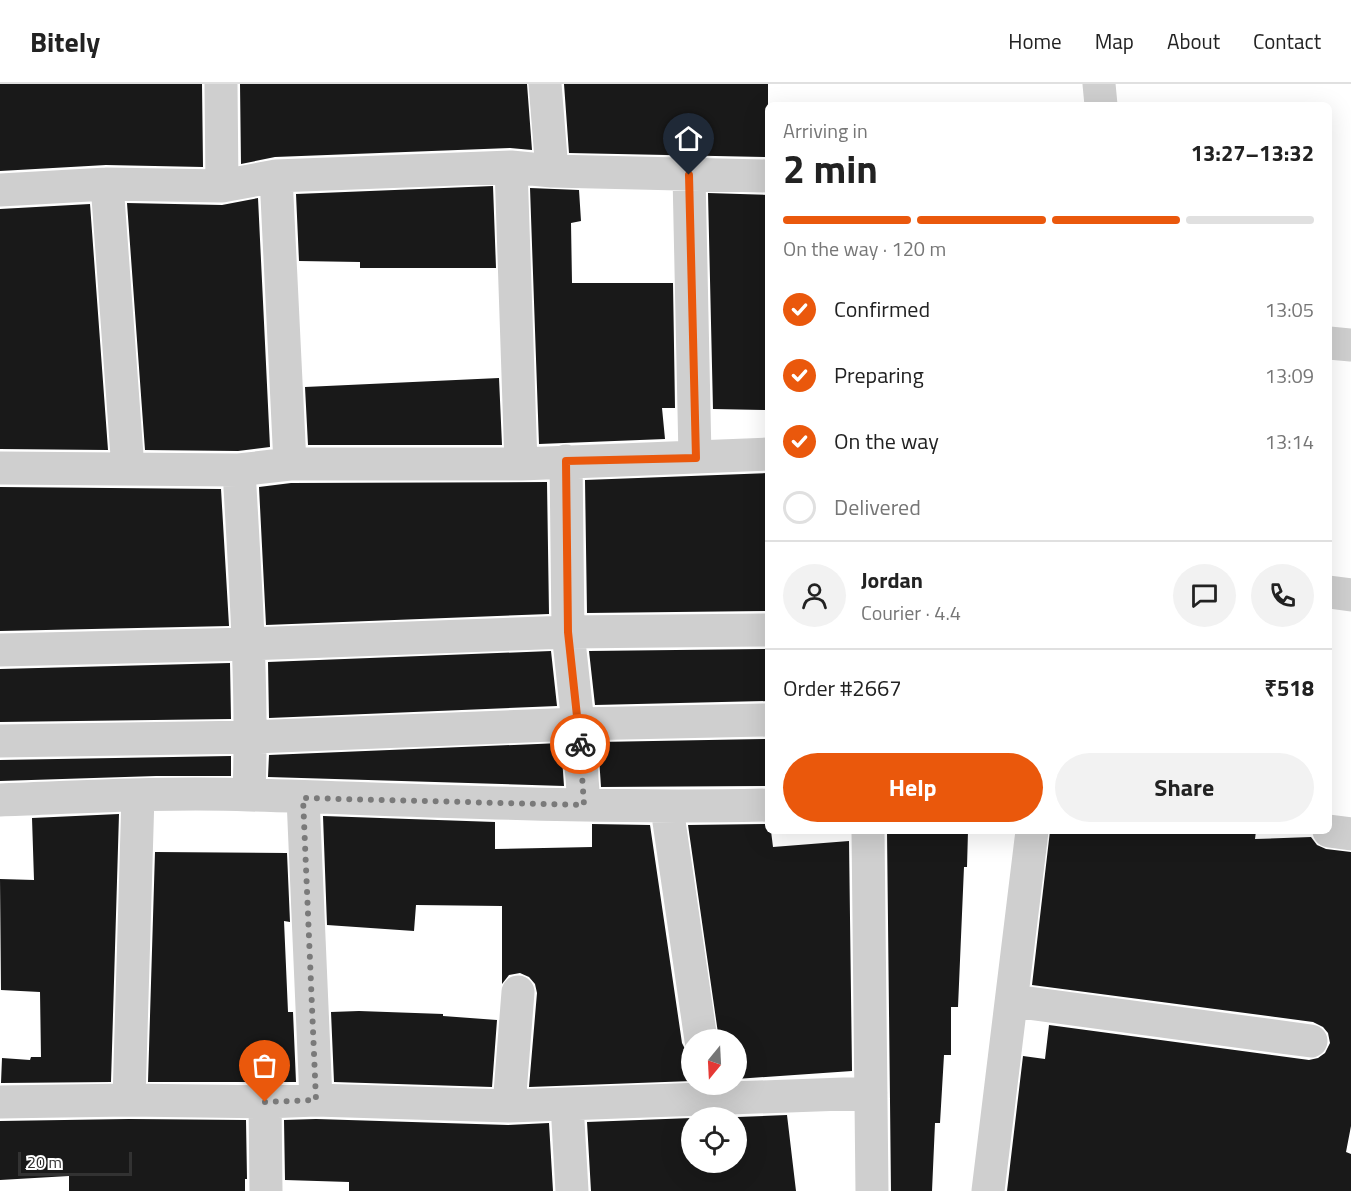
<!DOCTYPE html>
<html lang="en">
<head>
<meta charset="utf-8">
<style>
  body { margin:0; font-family:"Titillium Web",sans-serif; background:#f2f2f2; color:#222; height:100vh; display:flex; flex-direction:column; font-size:22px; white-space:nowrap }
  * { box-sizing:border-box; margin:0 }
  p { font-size:20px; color:#767676 }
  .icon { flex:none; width:33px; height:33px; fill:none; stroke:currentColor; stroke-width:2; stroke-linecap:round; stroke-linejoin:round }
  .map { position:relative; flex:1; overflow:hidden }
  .sheet { position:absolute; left:765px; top:18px; width:567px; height:732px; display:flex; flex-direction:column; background:#fff; border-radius:9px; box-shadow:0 6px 24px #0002 }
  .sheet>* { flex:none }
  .needle { width:39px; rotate:198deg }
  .tools { position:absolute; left:681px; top:945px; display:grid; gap:12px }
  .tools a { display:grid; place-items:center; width:66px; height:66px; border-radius:50%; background:#fff; box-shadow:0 6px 24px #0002; font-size:30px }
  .scale { position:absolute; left:18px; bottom:15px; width:114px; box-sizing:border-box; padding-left:6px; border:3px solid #323232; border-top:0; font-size:16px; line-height:21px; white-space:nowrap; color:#323232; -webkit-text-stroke:4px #fff; paint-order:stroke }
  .pin { position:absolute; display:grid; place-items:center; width:51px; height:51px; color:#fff; margin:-62px -26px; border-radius:50% 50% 50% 0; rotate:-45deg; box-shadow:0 0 6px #0007 }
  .pin .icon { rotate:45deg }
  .courier { position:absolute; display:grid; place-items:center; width:60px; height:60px; margin:-30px; border:4px solid #ea580c; border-radius:50%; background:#fff; color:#222; box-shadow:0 2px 8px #0007 }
  .overview em { font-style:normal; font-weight:700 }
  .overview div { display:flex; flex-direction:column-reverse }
  .overview { display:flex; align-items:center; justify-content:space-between; height:102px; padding:0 18px }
  h1 { font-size:39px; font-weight:700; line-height:45px }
  .bar { display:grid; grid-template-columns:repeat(4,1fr); gap:9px 6px; align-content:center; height:72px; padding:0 18px }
  .bar i { height:8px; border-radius:4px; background:#e0e0e0 }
  .bar .on { background:#ea580c }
  .bar p { grid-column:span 4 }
  .line { display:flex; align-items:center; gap:15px; padding:0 18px; border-top:2px solid #e0e0e0 }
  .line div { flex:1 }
  .round { display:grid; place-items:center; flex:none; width:63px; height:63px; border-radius:32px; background:#f2f2f2 }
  ol { padding:0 18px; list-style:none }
  li { display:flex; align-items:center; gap:18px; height:66px }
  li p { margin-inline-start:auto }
  li .icon { padding:6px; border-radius:50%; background:#ea580c; color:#fff; stroke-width:4 }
  li:last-child { color:#767676 }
  li i { width:33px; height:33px; border:3px solid #e0e0e0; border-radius:50% }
  .action { display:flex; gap:12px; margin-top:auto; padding:12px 18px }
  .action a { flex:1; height:69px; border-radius:36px; background:#ea580c; color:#fff; font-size:24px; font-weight:700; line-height:69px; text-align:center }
  .action a+a { background:#f2f2f2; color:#222 }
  header { display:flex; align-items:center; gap:36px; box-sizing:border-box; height:84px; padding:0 30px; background:#fff; border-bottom:2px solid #e0e0e0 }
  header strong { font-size:28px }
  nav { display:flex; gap:33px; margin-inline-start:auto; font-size:21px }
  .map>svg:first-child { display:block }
  .building { fill:#191919 }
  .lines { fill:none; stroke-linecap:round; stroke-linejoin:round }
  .minor { stroke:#cfcfcf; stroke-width:33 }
  .done { stroke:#7a7a7a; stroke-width:6; stroke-dasharray:0 10.8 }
  .route { stroke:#ea580c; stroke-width:8 }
</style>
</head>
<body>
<header>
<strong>Bitely</strong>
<nav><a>Home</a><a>Map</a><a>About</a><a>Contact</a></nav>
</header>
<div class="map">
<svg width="1351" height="1107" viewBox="0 0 1351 1107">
  <rect width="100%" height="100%" fill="#fff"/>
  <path class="building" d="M0,0H202L203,83L106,81L0,87Z
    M240,0H527L532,66L510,64L275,73L241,80Z
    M564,0H768V73L569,69Z
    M493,102L496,184H360V178L299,177L296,110Z
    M530,104L579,106L581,137L571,139L572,199H673L675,324H662L665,355L539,360Z
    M708,109L768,111V326L713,325Z
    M258,114L270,363L238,367L145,366L127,119L222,121Z
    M90,120L108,366L0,365V125Z
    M499,294L502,361H308L305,303Z
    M768,389V527L587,529L585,396Z
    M547,398L549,530L266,541L259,403L291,399Z
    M0,403L221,405L229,542L0,547Z
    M768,565V617L595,621L589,567Z
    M551,567L557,622L269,634L268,578Z
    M230,579L231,635L0,638V585Z
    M768,655V702L601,703L598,658Z
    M561,659L564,702L268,693L269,671Z
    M231,672V692H156L0,697V676Z
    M119,730L111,998L1,999L2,974L30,976L31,973H41L40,908L1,906L0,795L34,796L32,734Z
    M323,732L495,738V765L592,763V740L650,741L682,959L686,967L692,972V997L529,1003L537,909L535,900L529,893L520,889L509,891L502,900V822L416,821L414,847L327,841Z
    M768,740V747H771L773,763L849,757L852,987L736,995V956H719L688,741Z
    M887,747H968L967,783H964L958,923H951V971H944L940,1039H935L932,1107H891Z
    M1050,747H1256L1255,755L1311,753L1317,761L1326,765L1351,768V1042L1346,1068L1351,1070V1107H1007L1023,972L1045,975L1049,941L1309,976L1318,974L1325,969L1330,959L1328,949L1323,943L1313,938L1032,901Z
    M155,768L287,769L290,838L284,837L288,928H293L296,998H148Z
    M359,927L443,930V932L497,936L492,1003L334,998L331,928Z
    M787,1031L796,1107H591L587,1038L692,1034V1078H736V1034H711Z
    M129,1035L246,1036L247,1095H245V1107H69V1092L0,1096V1037Z
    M316,1035L508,1041L549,1039L553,1107H349V1098L285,1096L284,1036Z"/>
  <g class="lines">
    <path class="minor" d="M221,0L222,102
      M545,0L552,87
      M1099,0L1101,21
      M511,83L521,380
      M689,91L695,373
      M276,92L290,380
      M107,100L128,385
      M0,106L107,100L222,102L276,92L511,83L552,87L768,92
      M1329,259L1351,261
      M566,377L568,548L578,640L584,721
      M0,384L239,386L290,380H521L768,370
      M239,386C245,494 253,602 249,711
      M1329,508L1351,511
      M0,566L249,560L568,548L768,546
      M0,657L251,653L578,640L768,636
      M303,714L316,1016
      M0,716C83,713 167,708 250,711C423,716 595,725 768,721
      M667,724L701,956
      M868,747L872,1107
      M1329,747L1351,750
      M1013,917L1311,957
      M129,1016L138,711
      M0,1018L129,1016L265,1018L316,1016L509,1022L871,1009
      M265,1018L266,1107
      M567,1020L572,1107
      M509,1022L518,908
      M988,1107L1032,747"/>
  </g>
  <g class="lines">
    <path class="done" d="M265,1018L316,1016L303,714L584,721L580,660"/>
    <path class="route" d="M580,660L568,548L566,377L696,374L689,91"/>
  </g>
</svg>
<div class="tools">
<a><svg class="needle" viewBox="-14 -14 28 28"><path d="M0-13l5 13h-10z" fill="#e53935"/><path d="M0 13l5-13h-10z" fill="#767676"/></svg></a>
<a><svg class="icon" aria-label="locate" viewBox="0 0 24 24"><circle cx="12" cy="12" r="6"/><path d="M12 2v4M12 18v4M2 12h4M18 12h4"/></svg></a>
</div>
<div class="scale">20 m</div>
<div class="pin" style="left:265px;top:1018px;background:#ea580c"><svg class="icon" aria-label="bag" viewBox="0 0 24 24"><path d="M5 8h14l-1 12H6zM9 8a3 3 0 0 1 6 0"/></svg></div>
<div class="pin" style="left:689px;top:91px;background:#1f2937"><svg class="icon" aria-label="home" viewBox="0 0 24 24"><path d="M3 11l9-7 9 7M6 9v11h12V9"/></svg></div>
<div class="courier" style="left:580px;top:660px"><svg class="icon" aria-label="bike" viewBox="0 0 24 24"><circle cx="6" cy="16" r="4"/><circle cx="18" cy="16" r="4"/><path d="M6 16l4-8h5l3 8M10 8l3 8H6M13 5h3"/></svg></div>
<section class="sheet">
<div class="overview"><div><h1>2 min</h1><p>Arriving in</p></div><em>13:27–13:32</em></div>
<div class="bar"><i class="on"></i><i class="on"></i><i class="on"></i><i></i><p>On the way · 120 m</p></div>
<ol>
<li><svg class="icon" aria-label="check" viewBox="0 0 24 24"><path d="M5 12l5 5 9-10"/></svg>Confirmed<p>13:05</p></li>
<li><svg class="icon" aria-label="check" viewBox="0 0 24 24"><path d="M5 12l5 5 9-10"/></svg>Preparing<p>13:09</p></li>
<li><svg class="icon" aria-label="check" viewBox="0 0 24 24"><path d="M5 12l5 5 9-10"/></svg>On the way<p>13:14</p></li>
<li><i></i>Delivered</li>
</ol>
<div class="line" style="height:108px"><a class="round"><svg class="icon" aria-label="person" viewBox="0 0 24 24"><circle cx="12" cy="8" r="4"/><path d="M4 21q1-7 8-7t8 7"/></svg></a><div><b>Jordan</b><p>Courier · 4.4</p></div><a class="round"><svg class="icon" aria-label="chat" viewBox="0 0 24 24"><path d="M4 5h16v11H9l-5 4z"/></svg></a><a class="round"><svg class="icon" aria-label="phone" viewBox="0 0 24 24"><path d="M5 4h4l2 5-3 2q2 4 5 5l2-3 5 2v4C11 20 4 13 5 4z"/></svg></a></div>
<div class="line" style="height:78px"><div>Order #2667</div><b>₹518</b></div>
<div class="action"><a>Help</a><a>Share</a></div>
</section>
</div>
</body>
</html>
